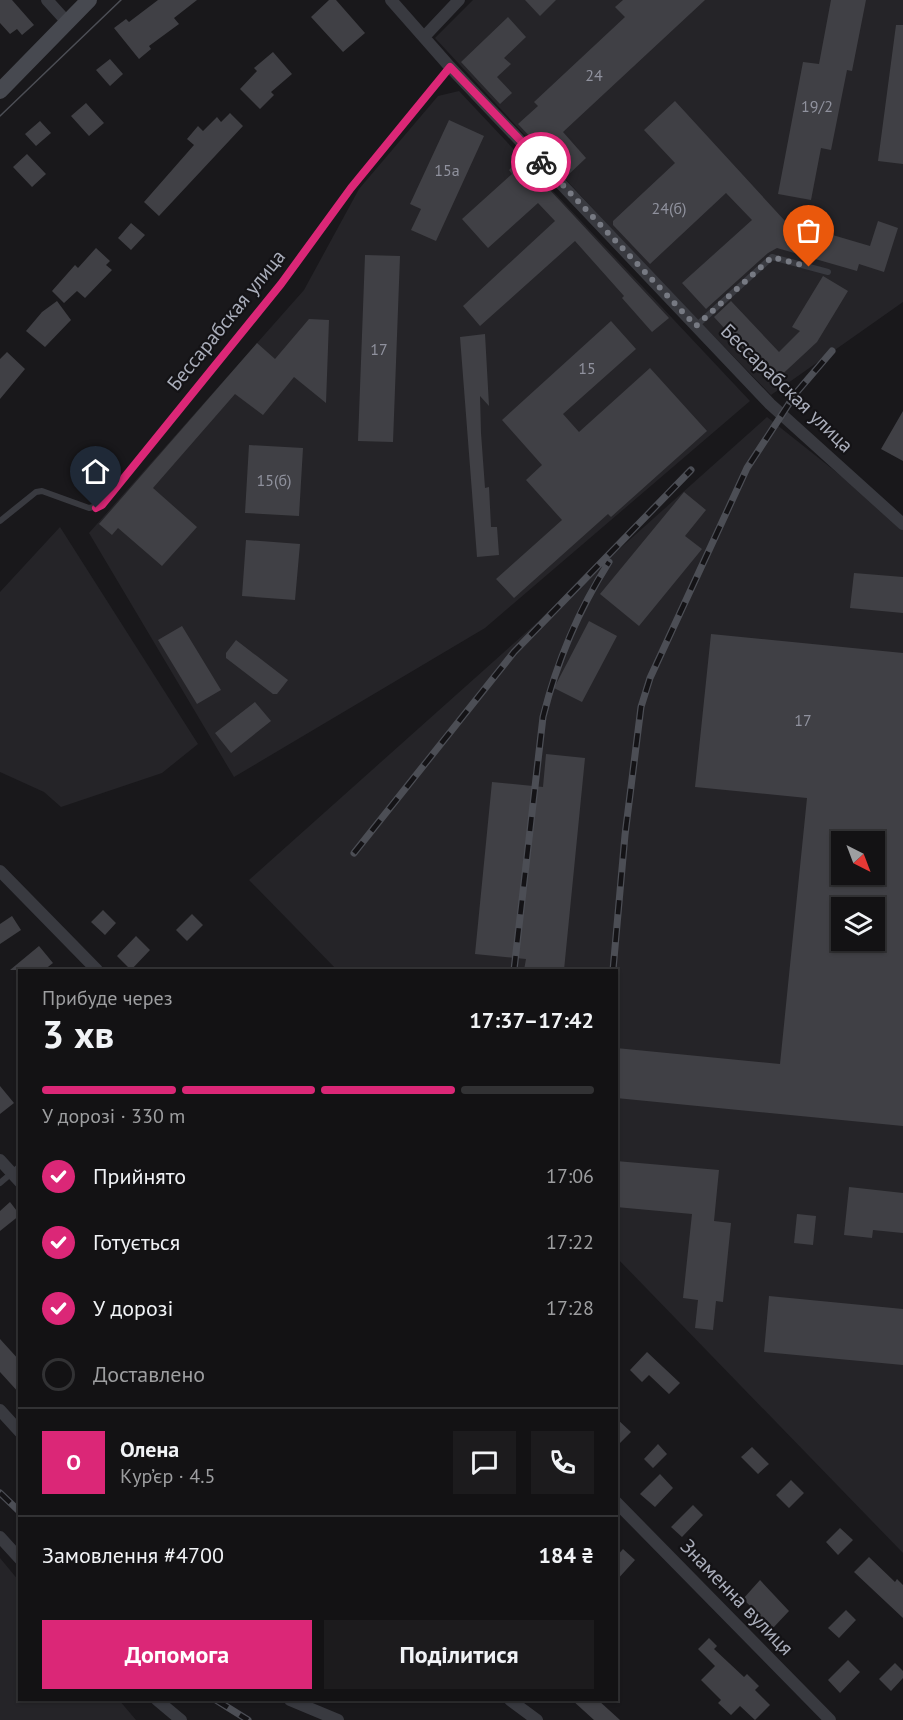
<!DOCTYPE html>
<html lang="uk">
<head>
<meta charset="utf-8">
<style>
  body { margin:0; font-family:"PT Sans",sans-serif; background:#1c1b1d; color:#f1f3f6; height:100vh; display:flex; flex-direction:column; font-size:22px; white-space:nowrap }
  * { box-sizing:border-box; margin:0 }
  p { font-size:20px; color:#9d9ea0 }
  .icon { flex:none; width:33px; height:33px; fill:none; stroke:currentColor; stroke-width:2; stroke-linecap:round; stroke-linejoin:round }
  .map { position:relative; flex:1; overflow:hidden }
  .sheet { position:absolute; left:18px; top:969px; width:600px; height:732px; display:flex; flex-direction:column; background:#131214; border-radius:0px; box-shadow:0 2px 4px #0004,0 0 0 2px #323234 }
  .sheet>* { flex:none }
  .needle { width:39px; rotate:138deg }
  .buttons { position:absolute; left:831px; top:831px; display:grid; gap:12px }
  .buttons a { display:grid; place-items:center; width:54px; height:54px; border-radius:0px; background:#131214; box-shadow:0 2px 4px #0004,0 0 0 2px #323234; font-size:30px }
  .pin { position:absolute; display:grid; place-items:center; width:51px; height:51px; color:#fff; margin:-62px -26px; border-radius:50% 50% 50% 0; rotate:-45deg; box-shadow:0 0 6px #0007 }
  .pin .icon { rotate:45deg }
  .courier { position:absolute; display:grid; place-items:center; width:60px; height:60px; margin:-30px; border:4px solid #db2777; border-radius:50%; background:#fff; color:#222; box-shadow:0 2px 8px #0007 }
  .overview em { font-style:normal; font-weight:800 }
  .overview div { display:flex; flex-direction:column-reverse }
  .overview { display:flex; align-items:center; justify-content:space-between; height:102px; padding:0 24px }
  h1 { font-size:39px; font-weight:800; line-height:45px }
  .bar { display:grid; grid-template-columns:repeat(4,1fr); gap:9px 6px; align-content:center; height:72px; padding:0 24px }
  .bar i { height:8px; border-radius:4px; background:#323234 }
  .bar .on { background:#db2777 }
  .bar p { grid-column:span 4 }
  .line { display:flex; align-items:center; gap:15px; padding:0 24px; border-top:2px solid #323234 }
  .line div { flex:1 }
  .round { display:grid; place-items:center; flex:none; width:63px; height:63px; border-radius:0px; background:#1c1b1d }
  ol { padding:0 24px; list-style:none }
  li { display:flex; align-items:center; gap:18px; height:66px }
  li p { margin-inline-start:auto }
  li .icon { padding:6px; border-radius:50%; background:#db2777; color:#fff; stroke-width:4 }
  li:last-child { color:#9d9ea0 }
  li i { width:33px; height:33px; border:3px solid #323234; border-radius:50% }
  .primary-button { display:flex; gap:12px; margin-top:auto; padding:12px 24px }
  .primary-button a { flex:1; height:69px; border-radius:0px; background:#db2777; color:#fff; font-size:24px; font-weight:800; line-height:69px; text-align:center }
  .primary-button a+a { background:#1c1b1d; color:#f1f3f6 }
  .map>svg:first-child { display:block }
  .built { fill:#252428; fill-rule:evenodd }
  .building { fill:#404045; fill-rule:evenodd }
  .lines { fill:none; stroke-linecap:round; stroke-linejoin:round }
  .service { stroke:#393a40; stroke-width:6 }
  .minor { stroke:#393a40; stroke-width:12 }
  .secondary { stroke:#474950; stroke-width:16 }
  .tram { stroke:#4c4e55; stroke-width:1.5 }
  .rail-casing { stroke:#4c4e55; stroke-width:7 }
  .rail { stroke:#141316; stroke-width:4.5; stroke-dasharray:14; stroke-linecap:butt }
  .done { stroke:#777a83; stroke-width:6; stroke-dasharray:0 10.8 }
  .route { stroke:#db2777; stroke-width:8 }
  .labels { text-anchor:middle; stroke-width:4.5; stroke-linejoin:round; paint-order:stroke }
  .number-label { font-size:16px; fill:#90929e }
  .street-label { font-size:20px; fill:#aaaebb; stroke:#141316 }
</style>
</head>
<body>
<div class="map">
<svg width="903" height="1720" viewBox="0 0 903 1720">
  <rect width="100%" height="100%" fill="#19181b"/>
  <path class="built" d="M473,0H903V302L771,395L658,279L435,38Z
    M459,91L750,401L485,628L234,777L89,533L304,290L359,189L438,96Z
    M767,417L903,525V1553L617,1258L616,970H337L249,880ZM842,842H874V874H842ZM842,908H874V940H842Z
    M60,527L198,744L162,773L61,807L44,792L0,772V592Z
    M0,1558L19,1581L20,1700H119L136,1720H0Z"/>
  <path class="building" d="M0,0H12L34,25L22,35L17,29L10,34L0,23Z
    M158,0H197L174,18L179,24L149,46L151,49L139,59L114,28L126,19L129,22Z
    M329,0H336L365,33L343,52L311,17Z
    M525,0H556L540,16Z
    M623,0H705L563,132L586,158L567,176L518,124L538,106L534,102L625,17L615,7Z
    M831,0H866L852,71L847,70L831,150L821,148L811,200L778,194L803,62L819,64Z
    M508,17L526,37L504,58L511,64L497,77L512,93L500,104L461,62Z
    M896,25H903V164L878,161Z
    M273,52L292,74L271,92L274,95L260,109L240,89L257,71L254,68Z
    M110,59L123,74L110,86L96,70Z
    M675,101L785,221L870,246L878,221L898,228L884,272L859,264L857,271L777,248L768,253L706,309L682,283L752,220L726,193L650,264L613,225V221L675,163L644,130Z
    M86,103L104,123L89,136L71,116Z
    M230,113L243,126L159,216L144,202L194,145L187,139L198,126L203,131L217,117L221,122Z
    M449,120L484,136L436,241L411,230L421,209L410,204Z
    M40,121L51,133L36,146L25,134Z
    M27,154L46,174L32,187L13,167Z
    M521,159L669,318L652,332L622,298L624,296L575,241L480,326L463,306L555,221L538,203L488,248L462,219L512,174L509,170Z
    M131,223L145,235L131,250L118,238Z
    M96,248L110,261L106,265L112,270L85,298L77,291L64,303L52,291L75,265L78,268Z
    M365,255L400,256L393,442L358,441Z
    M823,276L848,291L817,342L774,382L714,317L731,301L779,352L800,331L792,327Z
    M57,301L71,320L45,347L26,331L42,312Z
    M309,319L329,320L326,403L294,377L263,415L235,394L153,488L197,527L162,566L118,528L112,535L99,524L257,343L275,359Z
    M611,321L636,349L563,414L579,432L650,368L707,431L611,517L608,514L514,598L496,579L562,520L526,480L542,465L502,420Z
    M485,334L489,406L480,396L481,433L485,488L489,487L491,527H497L499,555L477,557L460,337Z
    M7,352L25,369L0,399V359Z
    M903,411V461L881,449Z
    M249,445L303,448L299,516L245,513Z
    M684,492L706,510L685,536L702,549L639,626L600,594Z
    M246,540L300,544L295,600L242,596Z
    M854,573L903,577V613L850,608Z
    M589,621L617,636L582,702L554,688Z
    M182,626L221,690L197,704L158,640Z
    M711,634L903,653V1126L616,1098V1048L780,1064L807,798L695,787ZM842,842H874V874H842ZM842,908H874V940H842Z
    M236,640L288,680L277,694H273L226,658V653Z
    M255,702L271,721L231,753L215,733Z
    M546,754L585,758L564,970H524L526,959L475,954L492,782L543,787Z
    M103,910L116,923L105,935L91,922Z
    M192,914L203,925L187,941L176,930Z
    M12,916L21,930L0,944V924Z
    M136,936L150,950L131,970L117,956Z
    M39,946L53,963L44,970H10Z
    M0,1086L14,1103L0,1114Z
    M616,1161L719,1170L714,1221L731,1223L723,1302L716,1301L713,1330L695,1328L698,1300L683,1298L692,1214L616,1207Z
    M849,1187L903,1193V1233L873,1230L872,1238L844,1235Z
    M10,1202L20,1215L0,1231V1211Z
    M797,1214L816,1216L813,1245L794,1243Z
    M769,1296L903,1309V1365L764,1352Z
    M0,1339L20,1361V1394L0,1372Z
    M647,1352L680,1383L669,1394L649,1375L642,1382L630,1370Z
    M616,1418L631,1432L616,1447Z
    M658,1444L667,1454L653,1468L644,1459Z
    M752,1447L769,1464L758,1474L741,1457Z
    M660,1474L673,1488L655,1507L640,1494Z
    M791,1480L804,1493L789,1508L776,1495Z
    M693,1505L703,1515L682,1537L671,1527Z
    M840,1528L853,1540L838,1555L826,1542Z
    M623,1549L635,1560L616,1581V1557Z
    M869,1557L895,1582L897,1579L903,1585V1618L854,1572Z
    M760,1580L789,1611L773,1628L743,1599Z
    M846,1610L856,1620L839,1638L828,1628Z
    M709,1638L717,1646L714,1649L744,1677L747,1674L759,1686L755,1690L770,1705L755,1720L740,1706L731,1715L718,1703L721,1700L701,1680L715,1666L698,1649Z
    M848,1660L860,1672L840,1693L828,1680Z
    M895,1663L903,1671V1678L891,1691L879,1679Z
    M572,1700H598L620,1720H594Z"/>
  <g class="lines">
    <path class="service" d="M696,326L772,257L828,272
      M0,521L36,492L42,491L89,508L102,505L281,284L351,188L450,67
      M0,1183L20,1166"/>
    <path class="minor" d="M47,0L67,22
      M391,0L450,67L770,404L903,524
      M424,37L459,0
      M0,871L97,970
      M0,1160L20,1182
      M0,1410L20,1432
      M616,1502L830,1720
      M0,1537L20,1559
      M157,1700L181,1720
      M290,1700L338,1720
      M510,1700L537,1720"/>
    <path class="secondary" d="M0,91L89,0"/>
    <path class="tram" d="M0,116L121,0"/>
    <defs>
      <path id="rail" d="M354,853L514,652L691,470
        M514,970L543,717C557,661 578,611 609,562
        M613,970L625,835L641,707L650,678L747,468L796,393L832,351
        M0,1493L20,1512
        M216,1700L248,1720"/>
    </defs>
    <use href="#rail" class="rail-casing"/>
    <use href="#rail" class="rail"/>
  </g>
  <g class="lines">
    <path class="done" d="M541,162L696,326L772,257L809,267"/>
    <path class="route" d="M96,508L102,505L281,284L351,188L450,67L541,162"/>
  </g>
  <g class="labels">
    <g class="number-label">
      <text x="594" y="81">24</text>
      <text x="817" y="112">19/2</text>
      <text x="447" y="176">15а</text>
      <text x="669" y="214">24(б)</text>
      <text x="379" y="355">17</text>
      <text x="587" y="374">15</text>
      <text x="274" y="486">15(б)</text>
      <text x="803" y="726">17</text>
    </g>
    <g class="street-label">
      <text transform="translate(226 320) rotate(-51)" y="7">Бессарабская улица</text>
      <text transform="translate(787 388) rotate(44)" y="7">Бессарабская улица</text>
      <text transform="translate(737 1597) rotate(46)" y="7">Знаменна вулиця</text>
    </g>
  </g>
</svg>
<div class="buttons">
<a><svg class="needle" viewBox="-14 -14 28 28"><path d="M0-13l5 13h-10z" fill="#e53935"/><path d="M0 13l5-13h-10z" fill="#9d9ea0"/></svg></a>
<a><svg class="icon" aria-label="layers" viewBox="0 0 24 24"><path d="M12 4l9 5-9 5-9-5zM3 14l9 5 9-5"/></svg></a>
</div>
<div class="pin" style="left:809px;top:267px;background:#ea580c"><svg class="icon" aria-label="bag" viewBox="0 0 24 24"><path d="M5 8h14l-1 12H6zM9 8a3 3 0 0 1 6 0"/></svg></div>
<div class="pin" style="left:96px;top:508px;background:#1f2937"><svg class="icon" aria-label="home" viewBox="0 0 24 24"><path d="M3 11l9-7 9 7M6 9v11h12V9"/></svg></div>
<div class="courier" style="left:541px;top:162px"><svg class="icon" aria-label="bike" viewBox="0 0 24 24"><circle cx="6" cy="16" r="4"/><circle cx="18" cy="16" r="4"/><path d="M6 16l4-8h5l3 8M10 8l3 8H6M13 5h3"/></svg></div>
<section class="sheet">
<div class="overview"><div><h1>3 хв</h1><p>Прибуде через</p></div><em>17:37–17:42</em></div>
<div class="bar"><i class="on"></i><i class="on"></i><i class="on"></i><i></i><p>У дорозі · 330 m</p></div>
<ol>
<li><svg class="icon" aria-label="check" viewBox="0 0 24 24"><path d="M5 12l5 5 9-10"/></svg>Прийнято<p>17:06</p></li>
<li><svg class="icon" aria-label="check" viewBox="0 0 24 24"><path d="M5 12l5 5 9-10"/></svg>Готується<p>17:22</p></li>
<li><svg class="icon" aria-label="check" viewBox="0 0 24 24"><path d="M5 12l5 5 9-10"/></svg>У дорозі<p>17:28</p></li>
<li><i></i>Доставлено</li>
</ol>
<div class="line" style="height:108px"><b class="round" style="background:#db2777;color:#fff">О</b><div><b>Олена</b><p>Кур’єр · 4.5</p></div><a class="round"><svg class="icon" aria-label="chat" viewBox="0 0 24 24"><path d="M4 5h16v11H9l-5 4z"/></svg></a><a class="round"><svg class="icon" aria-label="phone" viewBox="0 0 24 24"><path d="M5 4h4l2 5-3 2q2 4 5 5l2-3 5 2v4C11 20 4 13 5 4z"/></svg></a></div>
<div class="line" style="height:78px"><div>Замовлення #4700</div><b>184 ₴</b></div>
<div class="primary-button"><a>Допомога</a><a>Поділитися</a></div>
</section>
</div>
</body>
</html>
